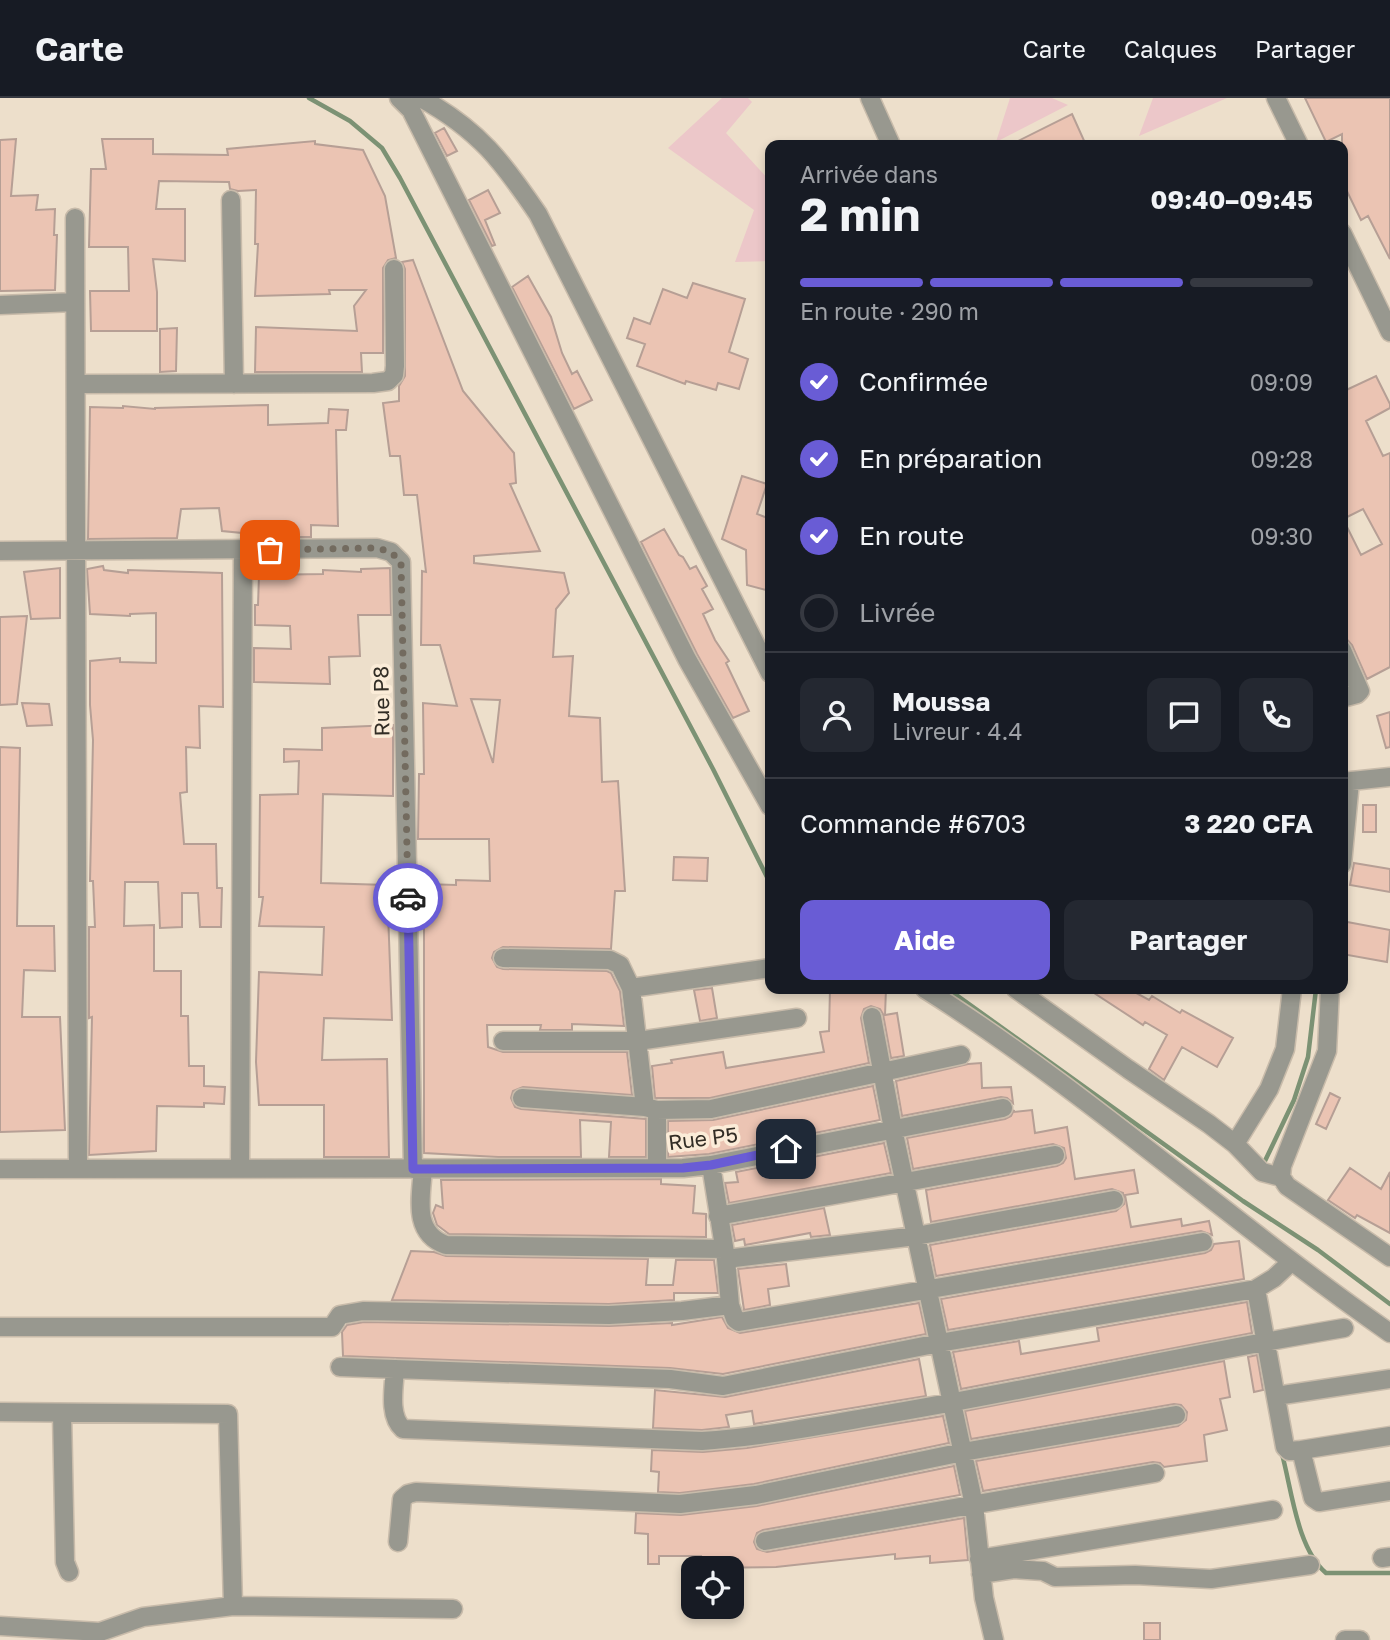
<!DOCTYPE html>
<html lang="fr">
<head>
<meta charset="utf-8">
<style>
  body { margin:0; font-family:"Golos Text",sans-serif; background:#242831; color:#f1f3f6; height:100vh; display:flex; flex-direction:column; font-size:26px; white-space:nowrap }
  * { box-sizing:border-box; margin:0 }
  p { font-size:23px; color:#9ea1a6 }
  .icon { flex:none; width:38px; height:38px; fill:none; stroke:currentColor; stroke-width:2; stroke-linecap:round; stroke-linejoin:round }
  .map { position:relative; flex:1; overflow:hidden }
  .drawer { position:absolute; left:765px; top:42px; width:583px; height:854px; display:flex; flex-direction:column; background:#171b24; border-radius:14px; box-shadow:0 4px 10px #0003 }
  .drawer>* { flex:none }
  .fabs { position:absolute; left:681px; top:1458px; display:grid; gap:14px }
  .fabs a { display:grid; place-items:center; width:63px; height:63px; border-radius:14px; background:#171b24; box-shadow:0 4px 10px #0003; font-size:35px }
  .pin { position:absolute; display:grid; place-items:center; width:60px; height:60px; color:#fff; margin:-30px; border-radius:14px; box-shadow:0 4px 10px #0006 }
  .courier { position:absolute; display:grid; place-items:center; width:70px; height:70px; margin:-35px; border:5px solid #695cd5; border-radius:50%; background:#fff; color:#222; box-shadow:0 2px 9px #0007 }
  .headline em { font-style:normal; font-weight:700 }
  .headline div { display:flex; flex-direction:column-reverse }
  .headline { display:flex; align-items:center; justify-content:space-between; height:119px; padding:0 35px }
  h1 { font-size:46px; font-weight:700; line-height:52px }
  .bar { display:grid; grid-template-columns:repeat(4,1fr); gap:10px 7px; align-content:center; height:84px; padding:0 35px }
  .bar i { height:9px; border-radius:5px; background:#363941 }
  .bar .current { background:#695cd5 }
  .bar p { grid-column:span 4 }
  .line { display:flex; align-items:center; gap:18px; padding:0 35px; border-top:2px solid #363941 }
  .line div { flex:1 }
  .round { display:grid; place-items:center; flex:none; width:74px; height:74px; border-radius:14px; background:#242831 }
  ol { padding:0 35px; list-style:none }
  li { display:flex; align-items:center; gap:21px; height:77px }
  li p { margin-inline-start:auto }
  li .icon { padding:7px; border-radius:50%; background:#695cd5; color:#fff; stroke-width:4 }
  li:last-child { color:#9ea1a6 }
  li i { width:38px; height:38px; border:4px solid #363941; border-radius:50% }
  .action { display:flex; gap:14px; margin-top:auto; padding:14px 35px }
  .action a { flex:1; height:80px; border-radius:14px; background:#695cd5; color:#fff; font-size:28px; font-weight:700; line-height:80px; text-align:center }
  .action a+a { background:#242831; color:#f1f3f6 }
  header { display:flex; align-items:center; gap:42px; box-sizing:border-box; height:98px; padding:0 35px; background:#171b24; border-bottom:2px solid #363941 }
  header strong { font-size:33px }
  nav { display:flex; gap:38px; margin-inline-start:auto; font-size:24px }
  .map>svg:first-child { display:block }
  .green { fill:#ecc7c9 }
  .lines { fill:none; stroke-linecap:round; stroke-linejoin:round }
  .stream { stroke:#7c9274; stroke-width:4.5 }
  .building { fill:#ebc4b3; stroke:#b69f95; stroke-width:2; fill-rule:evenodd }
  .minor-casing { stroke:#c8bbaa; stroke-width:21 }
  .minor { stroke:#98988f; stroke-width:18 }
  .done { stroke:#736b5f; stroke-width:7; stroke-dasharray:0 12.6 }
  .route { stroke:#695cd5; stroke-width:9 }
  .labels { text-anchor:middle; stroke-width:7; stroke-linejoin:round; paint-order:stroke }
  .street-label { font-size:21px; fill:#322d25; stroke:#fbecd8 }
</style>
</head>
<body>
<header>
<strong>Carte</strong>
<nav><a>Carte</a><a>Calques</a><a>Partager</a></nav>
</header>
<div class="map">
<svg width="1390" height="1542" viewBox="0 0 1390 1542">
  <rect width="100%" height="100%" fill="#eddfcb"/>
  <path class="green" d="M722,0H748L752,4L726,35L770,83V163L735,164L754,112L668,50Z
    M1010,0H1052L1068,7L996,44Z
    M1153,0H1227L1139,38Z"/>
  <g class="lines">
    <path class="stream" d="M309,0L350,23L382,50L400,80L713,671L770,785
      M948,891L1243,1103L1318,1152L1390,1206
      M1264,1065L1294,1002L1308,959L1316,891
      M1282,1356C1292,1393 1297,1450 1326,1475H1390"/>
  </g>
  <path class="building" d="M1305,0H1390V161L1368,118L1361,122L1342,83V36L1326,44Z
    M1072,16L1086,47H1010Z
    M444,30L457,53L447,58L435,35Z
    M16,41L11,98L38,97L36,112L55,111L54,137H57L55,192L0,193V42Z
    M102,41H153V56L228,57L227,51L315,43V46L363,52L385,98L396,160L388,162L383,170V255H361L362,274H255L256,229L357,233L354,208L366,192H329L330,196L255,198L258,146H255L256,92L238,93L230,91L229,84L159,83L156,111H185V163L153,161L157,194V233H91L90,193H129L128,149H89L91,71H106Z
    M488,92L500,115L485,122L495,147L492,148L469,102Z
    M413,162L463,293L514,355L516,385L510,386L540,453L474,458V465L564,475L569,495L556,511L553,559L573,558L569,618L600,620L602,684L618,683L625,793H615L611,851L503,849L494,854L492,860L497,869L503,871L607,873L611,875L620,893L624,928L572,926V932H540L541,927H487L488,949L503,954H627L632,997L523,989L513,993L511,1000L515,1009L521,1011L646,1021V1059H609L611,1024L580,1022L581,1059H498L424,1055V786L456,787V782L490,783L489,741H418L419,676H424L423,605L457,608L440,547H421L422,473L426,474L417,397H404L400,358H390L383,305L399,303V288L405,278V171L402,164ZM471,601L500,602L493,665Z
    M528,178L551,219L562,255L572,276L577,273L592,302L574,311L512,189Z
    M693,185L745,201L729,254L748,261L739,291L718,285L716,292L686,283L685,286L637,268L645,246L627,240L634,220L650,226L663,191L687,200Z
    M177,230L176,273L160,274V231Z
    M1376,278L1390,306V310L1366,323L1383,358L1390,355V569L1367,581L1352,547L1342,536V294ZM1363,411L1382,446L1361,457L1343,421Z
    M268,307V327L328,325L329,311L348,312L346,332H336L338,428L311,427V439H268V437L241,440L242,435L222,433L219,410L181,411L177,440L88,441L90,309L123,310V308L155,311V310Z
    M742,378L767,386L757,416L770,421V493L747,487L746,452L722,441Z
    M664,431L679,457L683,459L690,471L696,468L707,488L702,491L713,511L703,516L715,542L729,563L726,565L749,613L733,620L697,556L641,444Z
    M103,468L104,472L128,475V472L222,475L223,609L199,608L200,650L186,649L187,694L180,695L184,746H216L217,790H222L221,829H200L198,795H182V829L160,830L158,784H125L124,828L154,827V873H181V918H188L189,968H204V988L225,989L224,1006L204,1005V1009L157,1008L156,1053L89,1057L92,919L89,920V829H95L93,783H90L93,642L90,607V563L120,560V564L156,565V515L130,516V518L90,516L87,471Z
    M60,470V520L31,521L24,474Z
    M390,470L391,517H358L360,558L329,559L330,586L254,584V550L291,551L290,528L255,527V507H258L259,477L323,476V472L361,474V471Z
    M27,518L17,606L0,607V519Z
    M22,605L49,606L52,627L27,628Z
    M1390,614V649L1386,650L1377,618Z
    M393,627V698L323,696L321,785L387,787L392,922L324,920L322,962L387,961L389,1059H324V1007H259L256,964L259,874L322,877L324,829L259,828L263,799H259L260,697L298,696L299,663L284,664V651L322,652V630Z
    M0,649L20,650L17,828H54L55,873L24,872L22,919H60L65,1032L0,1034Z
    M1363,707H1376V734H1363Z
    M674,759L708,760L707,783L673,782Z
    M1354,765L1390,771V794L1350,787Z
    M1342,823L1390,832L1387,864L1342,856Z
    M712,890L717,920L700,923L694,892Z
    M830,891H886L885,917L897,915L904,958L891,960L883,916L880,911L871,908L864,911L861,920L869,965L710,1000H655L652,968L672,965L671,962L723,954L726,970L824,954L820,934L829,933Z
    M1088,891H1129L1149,902L1152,898L1180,915L1182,912L1233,940L1217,969L1182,949L1164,982L1149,971L1167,937L1145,924L1143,927Z
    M981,965L982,990L1011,989L1013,1005L1007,1000L1001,999L902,1018L896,983L968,966Z
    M873,988L880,1022L709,1056L668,1059V1023L713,1022Z
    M1330,995L1340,1000L1326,1031L1316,1026Z
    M1014,1012V1014L1032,1012L1035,1035L1067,1029L1075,1081L1134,1072L1138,1095L1125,1097L1131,1129L1181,1121L1182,1128L1209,1123L1212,1137L1201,1133L936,1178L930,1147L1116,1113L1124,1106L1123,1095L1112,1091L931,1124L926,1092L1057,1068L1063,1065L1066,1060L1064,1050L1053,1046L913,1071L907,1040L1005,1021L1011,1018Z
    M884,1045L891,1075L729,1105L725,1085L738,1084L736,1074Z
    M1350,1070L1381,1091L1390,1074V1135L1357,1117L1355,1120L1328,1102Z
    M661,1081V1086L695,1088L693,1115L706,1116V1139L449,1136L437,1127L433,1115L436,1107L443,1110L441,1082Z
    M824,1110L830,1137L811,1139L810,1135L745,1147L744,1141L735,1143L732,1127Z
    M1239,1143L1244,1181L948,1232L941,1201L1205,1155L1211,1152L1214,1146Z
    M411,1153L434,1154L446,1158L648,1161L646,1187H673L676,1162H714L718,1195H674V1202L609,1206L392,1202Z
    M786,1166L789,1188L768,1191L770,1207L744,1212L738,1171Z
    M1247,1204L1252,1235L961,1291L953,1254L1019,1243L1021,1256L1099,1243L1097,1230Z
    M919,1205L926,1236L723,1276L670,1270L343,1258L342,1234L347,1227L364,1224L609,1228L672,1225V1227L722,1219L728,1230L740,1235Z
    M1257,1257L1263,1292L1254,1294L1248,1259Z
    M919,1261L926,1298L754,1326L752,1313L726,1317L729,1329L702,1332L653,1330L655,1292L725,1299Z
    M1224,1263L1230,1299L1220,1301L1227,1332L1204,1337L1207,1363L1164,1369L1160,1365L1153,1364L983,1393L976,1363L1178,1328L1186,1322L1187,1314L1181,1307L1174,1306L971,1341L965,1313Z
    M943,1318L949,1345L754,1386L680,1395L658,1394L659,1374L651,1373L652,1352L703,1354L747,1350Z
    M954,1368L960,1397L763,1432L757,1435L754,1444L757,1451L767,1454L964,1420L968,1462L930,1465V1458L895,1461V1456L776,1469L700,1470L701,1458H659V1466H648V1436L635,1435L636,1415L681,1417L757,1408Z
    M1144,1525H1160V1542H1144Z"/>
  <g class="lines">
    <defs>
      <path id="minor" d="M399,0L411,12L687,561L770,708
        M421,0C479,32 502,63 538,116L770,575
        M870,0L891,47
        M1276,0L1299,47
        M231,102L234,286
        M75,120L78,1071
        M1342,135L1390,234
        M0,207L75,204
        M77,286L373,285L388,283L394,277L395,268L394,171
        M0,453L377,450L391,454L401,464L413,1071
        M1342,552L1360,593L1357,596L1342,600
        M1342,684L1390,679
        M1342,766L1350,684
        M503,860L610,862L620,867L631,890L645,1009L657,1012V1069
        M631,890L770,870
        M925,891C1088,994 1232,1125 1390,1235
        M1016,891L1128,971L1209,1026L1235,1046L1262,1074L1281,1079
        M1330,891L1327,953L1282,1068L1281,1079L1287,1088L1390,1159
        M872,919L893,1031L974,1407L984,1500L994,1542
        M503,943H638L797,920
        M522,1000L645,1009
        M657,1012L711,1011L961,957
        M1235,1046L1269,991L1285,951L1292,891
        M711,1067L726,1161L730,1207L735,1221L739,1224L1203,1144
        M0,1071L683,1070L711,1067L1003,1010
        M240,1071L243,452
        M423,1071C421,1099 412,1135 446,1147L724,1151
        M718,1118L1055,1057
        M726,1161L916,1138L1114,1102
        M1291,1164L1274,1180L1256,1191L1285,1349L1289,1353L1301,1352L1390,1338
        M0,1229H332L340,1217L363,1213L609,1217L682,1213L730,1207
        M340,1269L670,1281L723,1288L939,1245L1256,1191
        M395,1271C394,1289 388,1318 403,1331L702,1343C761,1339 818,1328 875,1318C1032,1292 1187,1256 1344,1230
        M1276,1298L1390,1281
        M0,1314L228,1316L233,1508
        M62,1315L65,1464L69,1474
        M1301,1352L1313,1400L1319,1404L1390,1393
        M765,1443L1155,1375
        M398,1444L402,1401L408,1396L416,1394L680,1406L756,1397L963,1354L1176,1317
        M1382,1460L1390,1459
        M979,1461L1273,1412
        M981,1476L1014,1471L1043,1473L1055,1479L1135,1477L1211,1481L1310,1467
        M0,1528L100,1534L143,1519L233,1508L453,1511
        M1345,1542H1360"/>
    </defs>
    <use href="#minor" class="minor-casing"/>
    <use href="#minor" class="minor"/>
  </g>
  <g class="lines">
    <path class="done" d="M270,452L377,450L391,454L401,464L408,800"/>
    <path class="route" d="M408,800L413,1071L683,1070L711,1067L786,1051"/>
  </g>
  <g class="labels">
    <g class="street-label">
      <text transform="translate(382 603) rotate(-91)" y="7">Rue P8</text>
      <text transform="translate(703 1041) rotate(-7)" y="7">Rue P5</text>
    </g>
  </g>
</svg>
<div class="fabs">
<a><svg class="icon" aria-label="locate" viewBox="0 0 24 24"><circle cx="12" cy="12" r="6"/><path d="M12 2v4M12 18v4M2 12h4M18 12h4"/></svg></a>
</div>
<div class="pin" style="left:270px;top:452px;background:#ea580c"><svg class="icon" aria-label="bag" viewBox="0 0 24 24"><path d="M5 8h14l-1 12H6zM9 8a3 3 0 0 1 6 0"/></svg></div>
<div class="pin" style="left:786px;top:1051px;background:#1f2937"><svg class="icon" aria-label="home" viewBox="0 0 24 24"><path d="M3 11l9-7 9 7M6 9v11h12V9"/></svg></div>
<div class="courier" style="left:408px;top:800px"><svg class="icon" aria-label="car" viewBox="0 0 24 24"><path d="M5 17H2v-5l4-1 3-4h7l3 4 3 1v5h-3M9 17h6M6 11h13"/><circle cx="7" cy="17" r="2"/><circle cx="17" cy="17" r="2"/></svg></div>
<section class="drawer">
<div class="headline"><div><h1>2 min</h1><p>Arrivée dans</p></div><em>09:40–09:45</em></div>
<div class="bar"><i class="current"></i><i class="current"></i><i class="current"></i><i></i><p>En route · 290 m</p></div>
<ol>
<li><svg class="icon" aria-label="check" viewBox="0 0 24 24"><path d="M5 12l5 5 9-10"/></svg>Confirmée<p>09:09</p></li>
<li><svg class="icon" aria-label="check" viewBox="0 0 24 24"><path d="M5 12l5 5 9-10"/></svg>En préparation<p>09:28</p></li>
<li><svg class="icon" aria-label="check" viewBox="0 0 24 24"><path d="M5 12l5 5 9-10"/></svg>En route<p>09:30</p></li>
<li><i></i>Livrée</li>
</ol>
<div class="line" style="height:126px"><a class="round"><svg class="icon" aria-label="person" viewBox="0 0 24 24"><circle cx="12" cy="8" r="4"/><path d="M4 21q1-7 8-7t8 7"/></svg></a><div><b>Moussa</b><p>Livreur · 4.4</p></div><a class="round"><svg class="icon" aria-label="chat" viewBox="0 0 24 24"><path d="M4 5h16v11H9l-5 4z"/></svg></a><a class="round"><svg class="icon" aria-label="phone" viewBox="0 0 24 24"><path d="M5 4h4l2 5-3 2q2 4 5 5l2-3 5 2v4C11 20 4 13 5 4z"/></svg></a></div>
<div class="line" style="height:91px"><div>Commande #6703</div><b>3 220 CFA</b></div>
<div class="action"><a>Aide</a><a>Partager</a></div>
</section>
</div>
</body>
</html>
